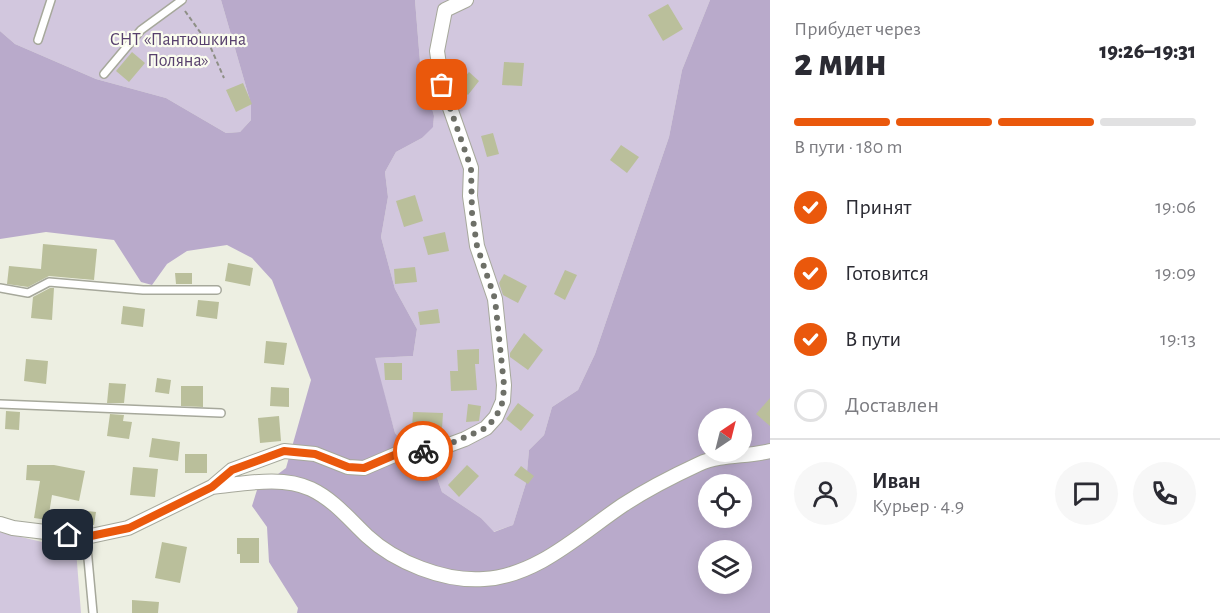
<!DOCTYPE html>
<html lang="ru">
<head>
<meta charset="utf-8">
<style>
  body { margin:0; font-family:"Alegreya Sans",sans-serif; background:#f7f7f7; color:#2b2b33; height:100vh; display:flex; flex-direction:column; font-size:22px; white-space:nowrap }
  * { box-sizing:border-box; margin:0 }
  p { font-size:20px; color:#7c7c81 }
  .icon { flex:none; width:33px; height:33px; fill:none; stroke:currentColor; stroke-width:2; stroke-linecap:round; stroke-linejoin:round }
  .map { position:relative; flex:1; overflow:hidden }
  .drawer { display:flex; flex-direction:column; background:#fff; width:450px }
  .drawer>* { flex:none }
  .needle { width:39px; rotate:35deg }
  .buttons { position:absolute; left:698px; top:408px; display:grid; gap:12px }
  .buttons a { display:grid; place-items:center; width:54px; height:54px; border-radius:50%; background:#fff; box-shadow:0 3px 15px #0003; font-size:30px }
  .pin { position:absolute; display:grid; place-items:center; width:51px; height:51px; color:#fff; margin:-26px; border-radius:12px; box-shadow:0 3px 9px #0006 }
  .courier { position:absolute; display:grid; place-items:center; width:60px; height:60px; margin:-30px; border:4px solid #ea580c; border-radius:50%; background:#fff; color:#222; box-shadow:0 2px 8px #0007 }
  .overview em { font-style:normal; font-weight:800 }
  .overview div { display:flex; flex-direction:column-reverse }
  .overview { display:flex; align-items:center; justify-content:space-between; height:102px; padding:0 24px }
  h1 { font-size:39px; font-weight:800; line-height:45px }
  .bar { display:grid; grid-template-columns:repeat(4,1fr); gap:9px 6px; align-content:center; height:72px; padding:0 24px }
  .bar i { height:8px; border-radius:4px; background:#e1e1e2 }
  .bar .active { background:#ea580c }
  .bar p { grid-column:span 4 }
  .line { display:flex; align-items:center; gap:15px; padding:0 24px; border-top:2px solid #e1e1e2 }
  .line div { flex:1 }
  .round { display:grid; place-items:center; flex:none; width:63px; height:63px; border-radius:32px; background:#f7f7f7 }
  ol { padding:0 24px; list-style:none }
  li { display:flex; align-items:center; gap:18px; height:66px }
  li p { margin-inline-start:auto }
  li .icon { padding:6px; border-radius:50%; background:#ea580c; color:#fff; stroke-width:4 }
  li:last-child { color:#7c7c81 }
  li i { width:33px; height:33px; border:3px solid #e1e1e2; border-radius:50% }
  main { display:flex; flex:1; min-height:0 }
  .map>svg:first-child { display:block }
  .green { fill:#d2c7de }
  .forest { fill:#b9aacb; fill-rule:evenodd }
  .building { fill:#babf9b }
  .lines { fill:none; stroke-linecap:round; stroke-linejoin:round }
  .service-casing { stroke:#a6a89b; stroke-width:10 }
  .minor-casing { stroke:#a6a89b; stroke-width:16 }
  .path { stroke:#8e8f86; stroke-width:2; stroke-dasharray:4.5 3; stroke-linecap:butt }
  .service { stroke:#fff; stroke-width:7 }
  .minor { stroke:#fff; stroke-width:14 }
  .done { stroke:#6e7068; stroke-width:6; stroke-dasharray:0 10.8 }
  .route { stroke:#ea580c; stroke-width:8 }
  .labels { text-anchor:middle; stroke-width:4.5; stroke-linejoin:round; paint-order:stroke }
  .park-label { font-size:18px; fill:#57406d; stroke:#fbfdef }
</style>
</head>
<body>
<main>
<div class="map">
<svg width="770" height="613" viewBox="0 0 770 613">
  <rect width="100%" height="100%" fill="#edefe2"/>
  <path class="green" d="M0,0H221L251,104V120L240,132L226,133L166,98L96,79L15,44L0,31Z
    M415,0H710L682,70L669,137L595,354L578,390L552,407L544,435L529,450L526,483L513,525L493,532L481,518L442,492L432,463L410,450L395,433L374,358L413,356L417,329L395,289L381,237L388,197L385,172L396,152L422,138L433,126L434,116L420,62Z
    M0,532L76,550L81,613H0Z"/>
  <path class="forest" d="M221,0H415L420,62L434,116L433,127L422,138L396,152L385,172L388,197L381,237L395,289L417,329L413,356L375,358L395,433L410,450L432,463L442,492L481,518L494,532L513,525L526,483L529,450L544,435L552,407L578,390L595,354L669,137L682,70L710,0H770V613H297L298,608L269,562L267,527L252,506L257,490L286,468L311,380L272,280L252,258L227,245L187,251L167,264L152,285L141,282L114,240L46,232L0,239V31L15,44L96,79L166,98L226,133L240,132L251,120V104ZM708,418H741V452H708ZM708,484H741V518H708ZM708,550H741V584H708Z"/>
  <path class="building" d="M668,4L683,29L663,41L648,15Z
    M132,52L145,63L129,82L116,71Z
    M504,62L524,63L522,86L502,85Z
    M469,72L479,81L468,95L457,85Z
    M243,83L252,104L236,112L226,90Z
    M493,133L499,154L487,157L481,136Z
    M621,145L639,157L627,173L610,160Z
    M415,195L423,221L404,227L396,201Z
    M445,232L449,251L428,255L423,237Z
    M43,244L97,249L94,280L49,276L28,287L7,284L9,266L41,269Z
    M228,263L253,268L250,286L225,281Z
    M415,267L417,282L395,284L394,269Z
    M565,270L577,275L565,300L554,294Z
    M175,273H192V284H176Z
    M504,274L527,286L518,303L503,295L499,283Z
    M50,288H54L52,320L31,318L33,297Z
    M198,300L219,302L217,319L196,316Z
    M123,306L145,309L143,327L121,324Z
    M438,309L440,323L420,325L418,312Z
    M524,333L543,350L528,370L510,357V353Z
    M266,341L287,343L284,365L264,363Z
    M479,349V364H475L477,390L451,391L450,371H458L457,350Z
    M26,359L48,361L46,384L24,381Z
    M384,363H402V380H385Z
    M157,378L171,380L169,394L155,392Z
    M109,383L126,384L124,403H107Z
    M181,386H203V407L181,406Z
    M271,387L289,388V407L270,406Z
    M770,398V426L756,414Z
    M518,403L534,415L521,431L506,419Z
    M468,404L481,406L479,421L466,422Z
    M6,411L20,412L19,430L5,429Z
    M413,412L443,413L442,429L412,428Z
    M110,414L124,415L123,421L132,422L129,439L107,436Z
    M279,416L281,441L260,443L258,418Z
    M152,438L180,442L178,461L149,457Z
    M185,454H207V473H185Z
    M27,465H54L85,471L79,501L52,495L48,520L34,518L40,481L26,480Z
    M467,465L479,476L459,497L448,485Z
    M521,466L534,476L528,484L514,475Z
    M133,467L158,469L155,497L130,495Z
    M79,510L96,512L94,525L77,523Z
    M237,538H259V563H240V554H237Z
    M162,542L187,547L180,583L155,578Z
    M132,600L159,602L158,613H132Z"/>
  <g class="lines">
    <defs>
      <path id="service" d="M38,40L51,0
        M104,74L141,30L182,0
        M0,288L28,293L49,282L143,290H217
        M0,404L221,413
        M86,537L93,613"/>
      <path id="minor" d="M212,487C243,484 282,475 311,489C334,500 349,519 367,536C395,562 444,582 484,579C537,576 580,534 623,505C646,490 673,476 699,464C721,454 747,457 770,451
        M0,524L13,528L86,537L128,528L212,487L232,470L284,451L315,454L348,467L364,468L399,453L438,449L465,439L486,428L496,417L503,401L504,385L495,299L477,246L470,196L471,168L442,85L437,51L445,10L466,0"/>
    </defs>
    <use href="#service" class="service-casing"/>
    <use href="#minor" class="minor-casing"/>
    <path class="path" d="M185,11L210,46L224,78"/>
    <use href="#service" class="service"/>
    <use href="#minor" class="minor"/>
  </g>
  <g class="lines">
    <path class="done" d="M423,451L438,449L486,428L496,417L503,401L504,385L495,299L477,246L472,213L471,168L442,85"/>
    <path class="route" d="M68,535L86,537L129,528L212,487L232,470L284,451L315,454L348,467L364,468L399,453L423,451"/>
  </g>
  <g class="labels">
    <g class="park-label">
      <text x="178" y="45">СНТ «Пантюшкина<tspan x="178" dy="21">Поляна»</tspan></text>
    </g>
  </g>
</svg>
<div class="buttons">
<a><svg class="needle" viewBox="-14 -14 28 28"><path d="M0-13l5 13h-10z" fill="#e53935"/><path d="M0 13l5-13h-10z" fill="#7c7c81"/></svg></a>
<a><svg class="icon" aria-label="locate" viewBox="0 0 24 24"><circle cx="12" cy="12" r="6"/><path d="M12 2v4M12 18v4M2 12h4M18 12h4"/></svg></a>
<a><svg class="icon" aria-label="layers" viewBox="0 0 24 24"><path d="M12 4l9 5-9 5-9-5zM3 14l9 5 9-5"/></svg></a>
</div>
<div class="pin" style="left:442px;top:85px;background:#ea580c"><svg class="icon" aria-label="bag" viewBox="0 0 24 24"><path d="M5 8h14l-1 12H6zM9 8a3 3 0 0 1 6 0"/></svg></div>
<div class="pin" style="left:68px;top:535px;background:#1f2937"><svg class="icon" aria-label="home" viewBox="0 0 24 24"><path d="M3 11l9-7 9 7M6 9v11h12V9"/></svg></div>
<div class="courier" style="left:423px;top:451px"><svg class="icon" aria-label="bike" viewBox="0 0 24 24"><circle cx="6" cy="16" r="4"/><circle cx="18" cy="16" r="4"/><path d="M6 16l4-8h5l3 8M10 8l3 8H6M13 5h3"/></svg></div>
</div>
<section class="drawer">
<div class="overview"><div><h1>2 мин</h1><p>Прибудет через</p></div><em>19:26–19:31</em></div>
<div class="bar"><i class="active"></i><i class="active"></i><i class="active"></i><i></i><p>В пути · 180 m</p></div>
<ol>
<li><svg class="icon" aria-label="check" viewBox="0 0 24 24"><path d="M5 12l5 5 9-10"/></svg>Принят<p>19:06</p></li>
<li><svg class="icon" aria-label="check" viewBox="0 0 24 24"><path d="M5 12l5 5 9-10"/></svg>Готовится<p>19:09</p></li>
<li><svg class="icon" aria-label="check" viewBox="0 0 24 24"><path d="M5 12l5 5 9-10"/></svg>В пути<p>19:13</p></li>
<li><i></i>Доставлен</li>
</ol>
<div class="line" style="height:108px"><a class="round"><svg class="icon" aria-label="person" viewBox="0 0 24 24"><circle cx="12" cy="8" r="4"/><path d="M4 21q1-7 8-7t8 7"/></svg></a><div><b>Иван</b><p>Курьер · 4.9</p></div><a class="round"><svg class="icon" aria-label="chat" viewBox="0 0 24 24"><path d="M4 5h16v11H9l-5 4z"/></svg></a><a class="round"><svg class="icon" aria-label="phone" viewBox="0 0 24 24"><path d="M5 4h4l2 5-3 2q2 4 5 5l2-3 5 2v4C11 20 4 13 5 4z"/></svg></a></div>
</section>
</main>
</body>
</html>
